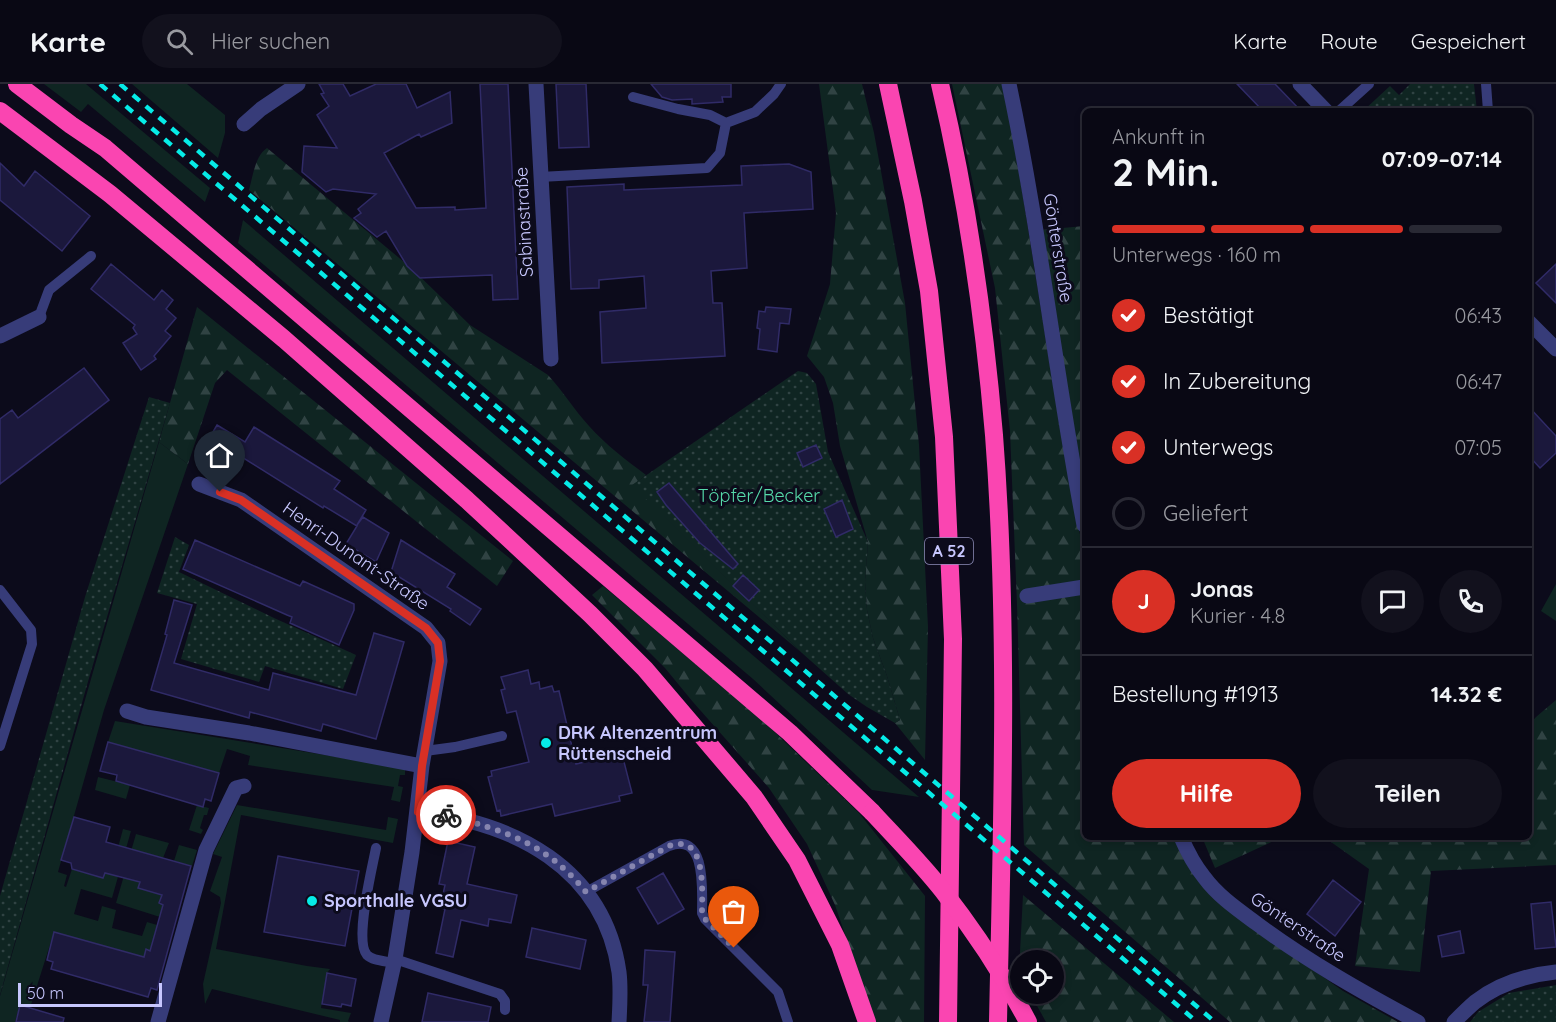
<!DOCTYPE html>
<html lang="de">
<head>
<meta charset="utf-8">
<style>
  body { margin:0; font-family:Quicksand,sans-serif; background:#12111d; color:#f1f3f6; height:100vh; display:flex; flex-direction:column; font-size:22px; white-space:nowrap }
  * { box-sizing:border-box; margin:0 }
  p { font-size:20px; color:#999aa0 }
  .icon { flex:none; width:33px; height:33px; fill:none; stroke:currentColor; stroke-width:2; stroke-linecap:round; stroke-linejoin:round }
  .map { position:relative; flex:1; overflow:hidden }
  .side { position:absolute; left:1082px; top:24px; width:450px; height:732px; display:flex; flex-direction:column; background:#090814; border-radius:9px; box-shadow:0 3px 9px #0003,0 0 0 2px #292934 }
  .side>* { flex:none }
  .fabs { position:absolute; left:1010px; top:866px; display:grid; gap:12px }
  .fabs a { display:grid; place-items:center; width:54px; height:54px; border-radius:50%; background:#090814; box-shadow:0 3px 9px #0003,0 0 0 2px #292934; font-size:30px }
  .scale { position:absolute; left:18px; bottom:15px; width:144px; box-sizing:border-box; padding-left:6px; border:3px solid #c7c7fe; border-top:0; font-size:16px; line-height:21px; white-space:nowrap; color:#c7c7fe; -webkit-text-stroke:4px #0c0b1b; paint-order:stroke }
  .pin { position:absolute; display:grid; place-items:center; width:51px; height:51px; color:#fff; margin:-62px -26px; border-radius:50% 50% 50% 0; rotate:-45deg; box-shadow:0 0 6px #0007 }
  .pin .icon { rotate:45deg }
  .courier { position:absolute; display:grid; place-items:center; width:60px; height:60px; margin:-30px; border:4px solid #d93025; border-radius:50%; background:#fff; color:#222; box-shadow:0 2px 8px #0007 }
  .head em { font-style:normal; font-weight:700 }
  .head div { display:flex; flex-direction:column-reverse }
  .head { display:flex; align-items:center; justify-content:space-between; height:102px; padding:0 30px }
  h1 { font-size:39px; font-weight:700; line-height:45px }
  .bar { display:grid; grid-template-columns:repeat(4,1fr); gap:9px 6px; align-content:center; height:72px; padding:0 30px }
  .bar i { height:8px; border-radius:4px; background:#292934 }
  .bar .current { background:#d93025 }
  .bar p { grid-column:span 4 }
  .line { display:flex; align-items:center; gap:15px; padding:0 30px; border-top:2px solid #292934 }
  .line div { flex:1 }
  .round { display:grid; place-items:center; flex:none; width:63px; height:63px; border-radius:32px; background:#12111d }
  ol { padding:0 30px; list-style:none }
  li { display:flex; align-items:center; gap:18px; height:66px }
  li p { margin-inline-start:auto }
  li .icon { padding:6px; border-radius:50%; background:#d93025; color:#fff; stroke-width:4 }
  li:last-child { color:#999aa0 }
  li i { width:33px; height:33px; border:3px solid #292934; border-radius:50% }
  .action { display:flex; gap:12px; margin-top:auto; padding:12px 30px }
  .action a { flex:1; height:69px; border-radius:36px; background:#d93025; color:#fff; font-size:24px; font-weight:700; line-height:69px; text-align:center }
  .action a+a { background:#12111d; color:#f1f3f6 }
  header { display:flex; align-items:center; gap:36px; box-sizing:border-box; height:84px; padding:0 30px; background:#090814; border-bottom:2px solid #292934 }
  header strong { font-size:28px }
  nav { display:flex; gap:33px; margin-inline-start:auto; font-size:21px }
  .search { width:420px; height:54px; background:#12111d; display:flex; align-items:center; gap:15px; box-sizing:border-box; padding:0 21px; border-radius:33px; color:#999aa0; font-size:22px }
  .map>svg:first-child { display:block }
  .grass { fill:#0f2522 }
  .forest { fill:url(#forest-firs) }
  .garden { fill:url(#garden-dots) }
  .building { fill:#1b183c; stroke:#302b67; stroke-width:1.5 }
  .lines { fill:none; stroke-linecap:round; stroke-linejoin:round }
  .lane { stroke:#373c79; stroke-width:10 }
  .street { stroke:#373c79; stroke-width:15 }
  .highway { stroke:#fa45b1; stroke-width:18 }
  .rail { stroke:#06ebe7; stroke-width:4.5; stroke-dasharray:9 8; stroke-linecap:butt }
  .highway-bridge { stroke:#fa45b1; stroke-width:18 }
  .done { stroke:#8685af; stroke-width:6; stroke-dasharray:0 10.8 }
  .route { stroke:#d93025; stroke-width:8 }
  .poi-dot { fill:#06ebe7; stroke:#0c0b1b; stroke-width:2 }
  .labels { text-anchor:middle; stroke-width:6; stroke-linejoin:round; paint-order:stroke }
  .shield { fill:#0c0b1b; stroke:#8f8fba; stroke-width:1.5 }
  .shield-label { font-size:16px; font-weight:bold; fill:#c7c7fe }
  .street-label { font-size:18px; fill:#c7c7fe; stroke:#0c0b1b }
  .park-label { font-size:18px; fill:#56daaa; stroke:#0c0b1b }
  .poi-label { font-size:18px; font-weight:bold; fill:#c7c7fe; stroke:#0c0b1b; text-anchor:start }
</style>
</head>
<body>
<header>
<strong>Karte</strong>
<div class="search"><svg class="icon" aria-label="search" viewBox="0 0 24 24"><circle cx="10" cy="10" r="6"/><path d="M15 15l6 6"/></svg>Hier suchen</div>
<nav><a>Karte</a><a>Route</a><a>Gespeichert</a></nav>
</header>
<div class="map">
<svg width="1556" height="938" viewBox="0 0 1556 938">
  <defs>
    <pattern id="forest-firs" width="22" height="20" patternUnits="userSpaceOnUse" patternTransform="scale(1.5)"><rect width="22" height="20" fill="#0f2522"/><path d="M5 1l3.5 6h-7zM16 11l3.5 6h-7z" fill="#304343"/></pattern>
    <pattern id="garden-dots" width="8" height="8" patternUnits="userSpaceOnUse" patternTransform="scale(1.5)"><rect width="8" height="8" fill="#0f2522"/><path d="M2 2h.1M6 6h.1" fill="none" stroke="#304343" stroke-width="1.8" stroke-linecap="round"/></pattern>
  </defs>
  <rect width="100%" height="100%" fill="#0c0b1b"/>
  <path class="grass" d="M44,0H86L210,104L205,118L88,20L81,28Z
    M132,0H187L225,31V49L218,74Z
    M243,136L919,713L872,706L753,595L238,159Z
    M159,358L188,380L104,626L58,788L67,791L64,802L66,803L72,785L103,794L106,785L112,786L123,745L131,747L112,814L81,805L74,830L98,837L102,822L116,826L112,844L142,852L147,838L157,841L150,867L146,866L144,873L54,848L30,924L20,921L15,938H0V912Z
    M1556,500V537L1541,527Z
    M115,637L405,684V691H400L398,702L403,703L400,718L391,716L394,703L248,681L250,672L227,665L219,689L108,658Z
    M98,693L130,701L126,715L95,706Z
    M197,721L209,724L207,731H204L200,744L203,746L201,750L189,746Z
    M237,721L386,746L388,733L398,735L393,759L241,731L216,865L307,882L330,885L327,889L321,924L351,929L348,937L349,938H340V936L212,905L205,920L203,900L221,819L220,813L210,807L222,773L213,770Z
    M136,750L169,759L163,774L138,767L130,795L140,798L138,804L162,811L159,819L163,821L160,833L116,819Z
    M179,761L197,766L192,782L174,777Z"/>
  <path class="forest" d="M819,0H862L874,49L905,219L919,361L928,543L925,676L895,639L900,636L887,592L873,554L867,526L865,498L868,458L840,362L833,319L824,293L807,272L830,200L836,129Z
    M952,0H1003L1013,51L1061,350L1084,472V753H1176L1224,823L1343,907L1398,938H1230L1024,761L1017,520L1010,347L995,204Z
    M267,64L410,183L470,241L548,291C563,307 574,326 589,342C606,361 626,376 646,391L633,401L802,569L249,106C253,92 255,72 267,64Z
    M1084,142V401L1082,402L1041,146Z
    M197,223L513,477L497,502L227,286L215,299L188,380L159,358Z
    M603,502L761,635L859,729L925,812L924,938H875L835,821L807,760L769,704L693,618L665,584L592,511Z
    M1556,616V781L1431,787L1420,888L1355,882L1369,785L1324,753H1528L1529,641L1536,633Z
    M1202,753H1282L1215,784Z
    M1023,811L1174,938H1046L1030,909H1053V876H1020V890L1019,888Z"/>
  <path class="garden" d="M1410,0H1474L1477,27H1363L1390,2L1399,11Z
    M798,287L807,289L816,300L828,368L868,458L865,498L867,526L873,554L887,592L900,636L895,639L867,623L848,610L802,569L632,401Z
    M149,313L170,319L87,601L0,911V812L85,513Z
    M175,453L189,461L179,488L274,534L356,571L343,605L265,582L259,598L181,575L197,520L157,509Z
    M1556,901V938H1470L1478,928L1509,909Z"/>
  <path class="building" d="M319,0H343L350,12L376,0H406L417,24L450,8L452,39L421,53L419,50L384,69L416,124L455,123V126L486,124L480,0H508L518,215L493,216L492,191L420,194L407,182L386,147L377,153L354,134L361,129L358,125L376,110L333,105L326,108L302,88L304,62L337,64L317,31L329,22L321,10L324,9Z
    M556,0H586L589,63L559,64Z
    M651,0H731V13H722L723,18L692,20V15L672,16L662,13Z
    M1237,0H1275L1301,27H1263Z
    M0,79L24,102L35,87L90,132L62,167L0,116Z
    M789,80L811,88L813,125L744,129L747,184L711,187L713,219H722L725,272L602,279L600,228L646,224L644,192L599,196V204L571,205L567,103L624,100V106L742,101L741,82Z
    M111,180L154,216L162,206L173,216L166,225L176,234L165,247L171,252L154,272L156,275L141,286L123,259L137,250L133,244L135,241L91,205Z
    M1556,180V219L1536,199Z
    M766,223L791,225L789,240L780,239L777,268L758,265L760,245L757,244L759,227L765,228Z
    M84,284L109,316L0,400V335L12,326L18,334Z
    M1528,322L1556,352V369L1540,384L1528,371Z
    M217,341L245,358L254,343L340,397L334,405L366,426L357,441L363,433L389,449L376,478L346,460L357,442L324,422L323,424L237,370L234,374L209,358L211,354L210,353Z
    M816,361L822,374L803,383L797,369Z
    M669,399L738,480L733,485L700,459L666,421L657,408Z
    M842,416L853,445L836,453L824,425Z
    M195,456L300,502L303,497L354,520V526L339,561L290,539L292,533L287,531L183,485Z
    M401,456L455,490L447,503L481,525L470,541L450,527L451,525L391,488Z
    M743,491L759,506L749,517L733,502Z
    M174,516L192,521L174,579L269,606L273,589L356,611L374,549L404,558L376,655L323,640L321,647L250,628L249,634L151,606L167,551L165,550Z
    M528,586L531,600L539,598L540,605L552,602L554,608L559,607L576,680L610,672L611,677L623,674L632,709L619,712L620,717L555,732L552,720L501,732L500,726L497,727L488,693L492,692L491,687L529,678L516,627L507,629L501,606L505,605L501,593Z
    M108,658L219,689L211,717L205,715L203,723L116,697L117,691L100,687Z
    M74,733L110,743L106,758L191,782L157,906L151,904L148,913L51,885L53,878L47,876L54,848L144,873L146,865L150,867L163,821L159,819L162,811L138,804L140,798L105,789L103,794L72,785L71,779L61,776Z
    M448,757L475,763L467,800L517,811L511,839L489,835L488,842L461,836L453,873L436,869L445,825L440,824L445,801L439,800Z
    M278,772L359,787L345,862L264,848Z
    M663,789L684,825L658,840L637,804Z
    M1333,796L1361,818L1335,852L1307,830Z
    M1551,818L1556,863L1535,865L1531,820Z
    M532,844L586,856L580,885L526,873Z
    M1460,847L1464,869L1442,873L1438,852Z
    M645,866L675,868L670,938H644L648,901H643Z
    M327,889L356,895L351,922L342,920L341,923L322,920Z
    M428,909L491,923L488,938H422Z
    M20,921L64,934L63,938H16Z"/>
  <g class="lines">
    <path class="lane" d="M1486,0L1488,27
      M633,13L678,25L710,31L726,39
      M1339,27L1369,0
      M540,93L707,84L720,69L726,39L755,28L774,10L781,0
      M39,233L49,206L91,172
      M0,506L31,546L32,560L0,662
      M425,667L455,663L502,652
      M376,764C372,785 354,857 367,871C373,877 386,877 394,879
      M586,808L669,762C707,747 702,808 702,829L705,835L778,908L788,938
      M395,875L500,910L505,917V926"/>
    <path class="street" d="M536,0L551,275
      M1009,0C1040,146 1056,294 1084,441
      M1300,0L1326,27
      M244,40L261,25L298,0
      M1528,237L1556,265
      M0,252L39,233
      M199,400L241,416L426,544L438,559L440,577L422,682L412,768L395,875L381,938
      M1027,512L1084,503
      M127,627L146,633L249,649L422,682
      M418,728C513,738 604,783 619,888C621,904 620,921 619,938
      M1181,753C1187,767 1195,782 1204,793C1218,812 1237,825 1256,839C1307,877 1362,908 1418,938
      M158,938L206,766L236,704L244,702
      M1454,938C1461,931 1468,924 1475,918C1498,900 1527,891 1556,888"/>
    <path class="highway" d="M17,0L71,41L105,64L790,649L872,728
      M888,0L913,117L929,207L944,353L953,555L948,938
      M940,0C967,115 984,233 994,351C1009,546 1002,742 998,938
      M0,27L110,110L284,255L467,416L590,530L645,585L754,713L797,776L840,861L867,938"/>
    <path class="rail" d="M100,0L1197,938
      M120,0L1215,938"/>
    <path class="highway-bridge" d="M872,728C896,754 921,779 943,807C975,848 1004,892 1028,938"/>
  </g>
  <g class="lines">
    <path class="done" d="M446,731C505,747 546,759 586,808L669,762C707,748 702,807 702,829L705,835L734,864"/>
    <path class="route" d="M220,408L241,416L426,544L438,559L440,577L422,682L418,728L446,731"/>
  </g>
  <g class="poi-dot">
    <circle cx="546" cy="659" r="6"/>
    <circle cx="312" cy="817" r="6"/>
  </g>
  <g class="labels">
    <rect class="shield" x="925" y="454" width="48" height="26" rx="4.5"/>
    <g class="shield-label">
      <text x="949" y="473">A 52</text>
    </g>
    <g class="street-label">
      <text transform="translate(524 138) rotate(-93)" y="6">Sabinastraße</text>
      <text transform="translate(1058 164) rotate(81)" y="6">Gönterstraße</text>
      <text transform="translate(356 472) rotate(35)" y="6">Henri-Dunant-Straße</text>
      <text transform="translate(1298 843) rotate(34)" y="6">Gönterstraße</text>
    </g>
    <g class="park-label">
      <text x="759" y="418">Töpfer/Becker</text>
    </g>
    <g class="poi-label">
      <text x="558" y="655">DRK Altenzentrum<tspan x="558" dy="21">Rüttenscheid</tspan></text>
      <text x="324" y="823">Sporthalle VGSU</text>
    </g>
  </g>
</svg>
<div class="fabs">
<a><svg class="icon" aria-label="locate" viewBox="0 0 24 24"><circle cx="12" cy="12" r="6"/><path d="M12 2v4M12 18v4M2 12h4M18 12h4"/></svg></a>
</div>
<div class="scale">50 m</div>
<div class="pin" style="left:734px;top:864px;background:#ea580c"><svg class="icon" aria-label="bag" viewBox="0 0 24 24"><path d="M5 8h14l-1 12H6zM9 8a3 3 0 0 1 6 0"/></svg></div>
<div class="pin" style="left:220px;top:408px;background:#1f2937"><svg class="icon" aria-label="home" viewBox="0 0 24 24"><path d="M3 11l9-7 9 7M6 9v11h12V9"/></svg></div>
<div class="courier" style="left:446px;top:731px"><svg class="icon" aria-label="bike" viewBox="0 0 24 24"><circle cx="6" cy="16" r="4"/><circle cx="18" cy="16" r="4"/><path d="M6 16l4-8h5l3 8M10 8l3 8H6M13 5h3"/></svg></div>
<section class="side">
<div class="head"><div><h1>2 Min.</h1><p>Ankunft in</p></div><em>07:09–07:14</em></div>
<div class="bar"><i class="current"></i><i class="current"></i><i class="current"></i><i></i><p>Unterwegs · 160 m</p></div>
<ol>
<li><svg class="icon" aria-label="check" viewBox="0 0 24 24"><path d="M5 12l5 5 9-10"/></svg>Bestätigt<p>06:43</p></li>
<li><svg class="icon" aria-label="check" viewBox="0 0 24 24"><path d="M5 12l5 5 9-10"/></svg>In Zubereitung<p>06:47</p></li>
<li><svg class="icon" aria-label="check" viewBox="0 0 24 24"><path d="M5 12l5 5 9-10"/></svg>Unterwegs<p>07:05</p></li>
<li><i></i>Geliefert</li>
</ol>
<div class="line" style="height:108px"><b class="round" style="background:#d93025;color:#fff">J</b><div><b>Jonas</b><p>Kurier · 4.8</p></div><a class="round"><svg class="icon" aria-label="chat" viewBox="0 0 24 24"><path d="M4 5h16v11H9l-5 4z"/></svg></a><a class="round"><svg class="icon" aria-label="phone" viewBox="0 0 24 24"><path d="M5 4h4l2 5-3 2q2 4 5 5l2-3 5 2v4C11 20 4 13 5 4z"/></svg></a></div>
<div class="line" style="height:78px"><div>Bestellung #1913</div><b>14.32 €</b></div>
<div class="action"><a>Hilfe</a><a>Teilen</a></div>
</section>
</div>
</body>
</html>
